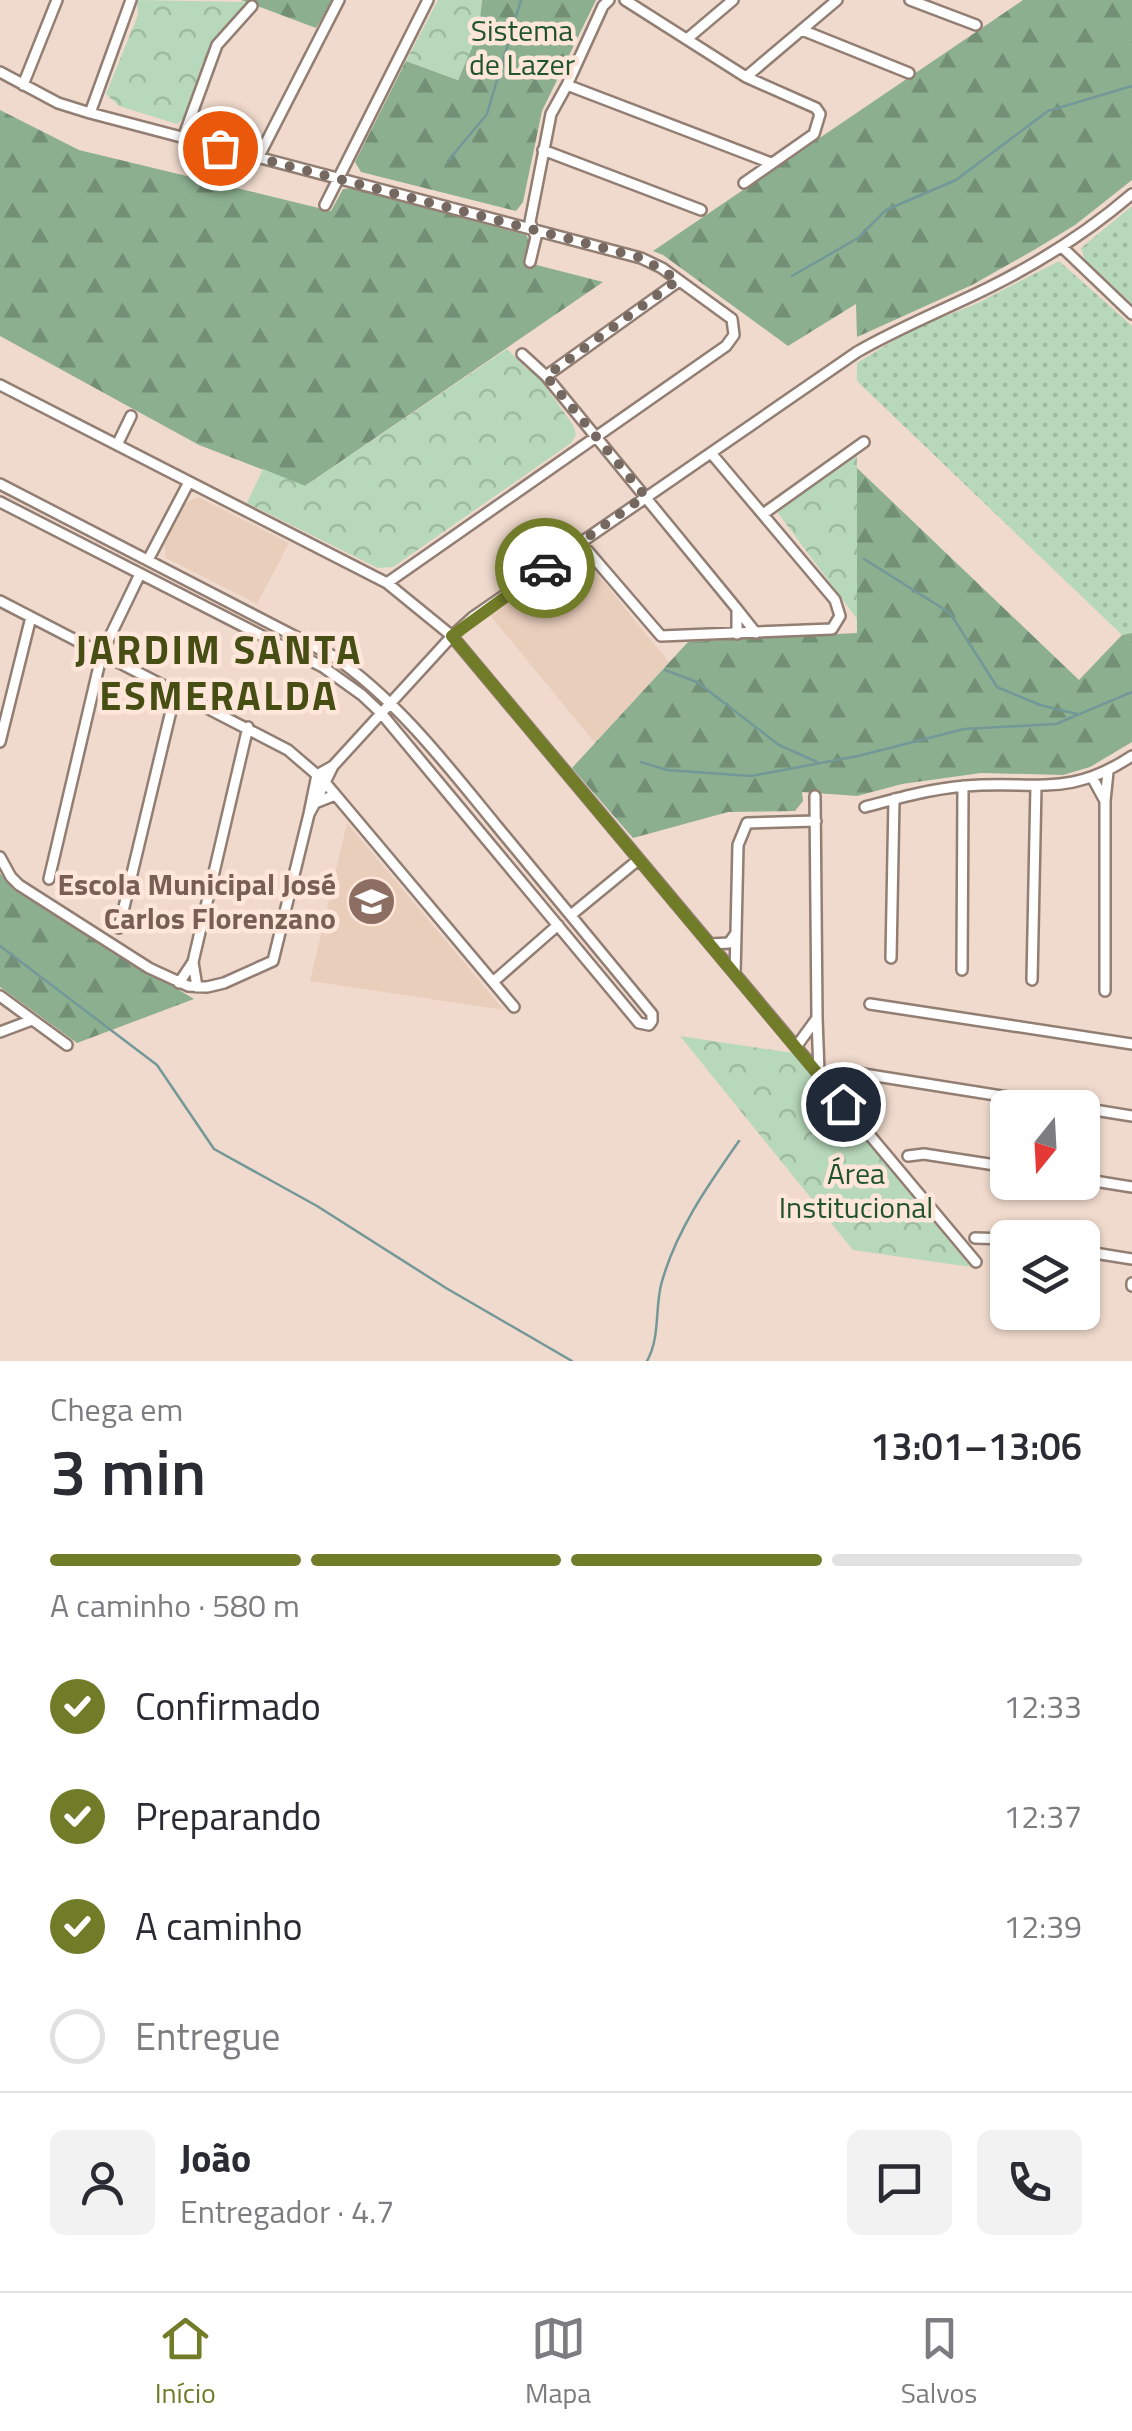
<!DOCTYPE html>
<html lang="pt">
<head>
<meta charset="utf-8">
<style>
  body { margin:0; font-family:"Titillium Web",sans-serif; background:#f2f2f3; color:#2b2b33; height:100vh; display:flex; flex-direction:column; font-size:38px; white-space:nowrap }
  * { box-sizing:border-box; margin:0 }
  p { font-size:32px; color:#7c7c81 }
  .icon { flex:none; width:55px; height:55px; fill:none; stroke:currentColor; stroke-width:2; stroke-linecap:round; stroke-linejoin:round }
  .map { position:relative; height:1361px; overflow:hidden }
  .details { display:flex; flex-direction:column; background:#fff; flex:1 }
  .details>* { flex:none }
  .needle { width:65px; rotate:198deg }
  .controls { position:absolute; left:990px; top:1090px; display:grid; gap:20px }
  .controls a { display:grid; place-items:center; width:110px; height:110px; border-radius:15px; background:#fff; box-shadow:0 2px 8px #0004; font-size:50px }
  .pin { position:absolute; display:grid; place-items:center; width:85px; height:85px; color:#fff; margin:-42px; border:5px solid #fff; border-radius:50%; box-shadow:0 2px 10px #0007 }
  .courier { position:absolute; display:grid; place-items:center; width:100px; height:100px; margin:-50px; border:8px solid #717c28; border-radius:50%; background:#fff; color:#222; box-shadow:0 2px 12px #0007 }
  .headline em { font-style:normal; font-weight:600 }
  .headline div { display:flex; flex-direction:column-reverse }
  .headline { display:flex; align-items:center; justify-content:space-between; height:170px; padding:0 50px }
  h1 { font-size:65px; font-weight:600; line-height:75px }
  .bar { display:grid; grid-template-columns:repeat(4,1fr); gap:15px 10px; align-content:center; height:120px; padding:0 50px }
  .bar i { height:12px; border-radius:8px; background:#e1e1e2 }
  .bar .selected { background:#717c28 }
  .bar p { grid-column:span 4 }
  .line { display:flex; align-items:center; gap:25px; padding:0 50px; border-top:2px solid #e1e1e2 }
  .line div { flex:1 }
  .round { display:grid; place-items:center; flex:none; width:105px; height:105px; border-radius:15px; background:#f2f2f3 }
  ol { padding:0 50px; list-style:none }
  li { display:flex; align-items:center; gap:30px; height:110px }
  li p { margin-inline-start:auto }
  li .icon { padding:10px; border-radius:50%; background:#717c28; color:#fff; stroke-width:4 }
  li:last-child { color:#7c7c81 }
  li i { width:55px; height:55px; border:5px solid #e1e1e2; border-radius:50% }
  .dock { display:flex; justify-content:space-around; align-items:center; height:140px; border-top:2px solid #e1e1e2; background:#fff; font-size:28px; color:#7c7c81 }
  .dock a { display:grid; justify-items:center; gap:5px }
  .dock .selected { color:#717c28 }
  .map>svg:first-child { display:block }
  .built { fill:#eacebc }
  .grass { fill:url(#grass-dots) }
  .forest { fill:url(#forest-firs) }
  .park { fill:url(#park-crowns) }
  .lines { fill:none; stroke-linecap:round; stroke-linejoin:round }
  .stream { stroke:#739898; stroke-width:2.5 }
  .minor-casing { stroke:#927e72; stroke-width:14 }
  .minor { stroke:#fff; stroke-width:9 }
  .done { stroke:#756860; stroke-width:10; stroke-dasharray:0 18 }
  .route { stroke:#717c28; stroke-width:12 }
  .labels { text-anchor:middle; stroke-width:9; stroke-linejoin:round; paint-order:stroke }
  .park-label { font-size:30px; fill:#20552b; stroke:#fee7da }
  .education-label { font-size:30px; font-weight:bold; fill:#785e54; stroke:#fee7da; text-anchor:end }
  .district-label { font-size:40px; font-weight:bold; letter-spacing:2.5px; fill:#474e14; stroke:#fee7da }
</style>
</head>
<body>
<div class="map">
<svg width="1132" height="1361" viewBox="0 0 1132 1361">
  <defs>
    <pattern id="grass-dots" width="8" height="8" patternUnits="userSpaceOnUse" patternTransform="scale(2.5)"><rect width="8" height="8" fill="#b7d8ba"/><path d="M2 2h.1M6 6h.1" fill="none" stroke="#9ebaa0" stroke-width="1.8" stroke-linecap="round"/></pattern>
    <pattern id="forest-firs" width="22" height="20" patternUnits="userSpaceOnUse" patternTransform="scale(2.5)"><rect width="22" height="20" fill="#8caf90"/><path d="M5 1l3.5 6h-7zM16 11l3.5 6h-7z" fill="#738f75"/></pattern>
    <pattern id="park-crowns" width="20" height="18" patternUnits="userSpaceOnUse" patternTransform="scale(2.5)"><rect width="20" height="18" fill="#b7d8ba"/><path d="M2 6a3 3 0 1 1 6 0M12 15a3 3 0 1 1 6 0" fill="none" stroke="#9ebaa0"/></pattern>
  </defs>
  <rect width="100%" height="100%" fill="#f0dacd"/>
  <path class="built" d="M198,497L289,543L257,604L166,558L164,545L186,503Z
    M578,555L584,558L669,662L595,743L489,614Z
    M347,823L504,1010L310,981Z"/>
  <path class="grass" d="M1132,206V304L1085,260L1081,248Z
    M1059,261L1132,326V633L1122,635L857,381V363L911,330L978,303Z"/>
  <path class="forest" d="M241,0H333L316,28Z
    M482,0H596L542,111L523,202L516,211L361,172L355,162L406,61L458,80L478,33Z
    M1023,0H1132V180L1075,225L1034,250L972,285L857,337L856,304L788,346L663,255L653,251Z
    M0,110L79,150L331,211L343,189L352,188L526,235L529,240L525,262L603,282L305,486L199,445L0,336Z
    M857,468L1079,680L1122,635L1132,633V742L1090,767L1063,775L981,773L902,784L857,796L802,792L803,801L795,811L728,812L633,838L572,768L688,642L857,633Z
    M0,873L14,890L194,999L77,1043L0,987Z"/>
  <path class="park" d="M137,0L247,2L211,43L184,118L177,124L119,106L106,94L138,15Z
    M438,0H482L478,33L458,80L406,61Z
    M507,349L528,370L533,369L573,425L576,435L571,443L393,567L378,568L247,503L263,469L305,486Z
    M857,453V619L778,513L780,509Z
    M680,1036L793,1053L971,1267L853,1250Z"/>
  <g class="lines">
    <path class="stream" d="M448,161L487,114L521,0
      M792,276L858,238L886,210L956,180L1048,111L1132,86
      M864,559L950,613L997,687L1040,705L1077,714
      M665,670L697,682L779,745L817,762
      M641,762L667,770L751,776L858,756L964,729L1056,724L1132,692
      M0,946L157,1065L214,1149L317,1206L446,1288L572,1361
      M647,1361C660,1338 655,1310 661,1285C675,1232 708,1185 739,1141"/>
    <defs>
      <path id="minor" d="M625,0L746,77L816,108L820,114L814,134L744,183
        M910,0L976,25
        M802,30L909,73
        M687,39L733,0
        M0,72L58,103L90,113L641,258L662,268L732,319L734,335L726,346L387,583
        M746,77L837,0
        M23,85L57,0
        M567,85L771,163
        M90,113L131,0
        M183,138L217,45L252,6
        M543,150L701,210
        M258,158L339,0
        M325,205L428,0
        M1062,247L1132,314
        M530,262L536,237L530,222L551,114L567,85L603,6L609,0
        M522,354L546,376L737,609
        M546,376L679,281
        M0,385L387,583L452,636L976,1262
        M117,445L131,416
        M0,484L333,656C398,701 446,764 496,825C548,888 600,951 652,1014V1021L649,1025L639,1023L381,713L362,695L323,667L0,502
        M763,514L864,442
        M581,543L661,636L832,629L840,616L835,600L711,453
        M148,560L189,482
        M0,601L288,750L323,780L514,1007
        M737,634V609L756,633
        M0,742L31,617
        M333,766L452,636L473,617L857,352C900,327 946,309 990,287C1040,262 1089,231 1132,194
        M1093,779L1105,801L1108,772
        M815,796L817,1018
        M315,803L333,766L317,775L309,814L315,803L335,795
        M865,807C898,798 930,789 965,786C1035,780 1067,799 1132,756
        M0,857L11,877L19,885L149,968L188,986L207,987L224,983L273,961L309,814
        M49,879L102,653L140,574
        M571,915L638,860
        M119,928L176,690
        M736,933L738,845L747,823L816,821
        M710,944L729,943L736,933L735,974
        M891,958L894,799
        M193,962L248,727
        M962,970L963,786
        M1032,980L1036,786
        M493,982L558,925
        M179,983L193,962L197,987
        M1105,991V801
        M0,996L67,1045
        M870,1004L1132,1044
        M0,1032L32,1020
        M796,1047L817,1018L819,1072
        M842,1075L851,1072L1077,1108
        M1082,1108L1132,1116
        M908,1156L924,1154L1008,1167
        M1082,1179L1132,1187
        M975,1238L1008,1239
        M1082,1251L1132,1259
        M1132,1286V1283"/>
    </defs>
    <use href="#minor" class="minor-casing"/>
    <use href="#minor" class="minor"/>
  </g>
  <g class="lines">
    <path class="done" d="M220,148L642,258L678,280L546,376L645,496L545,568"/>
    <path class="route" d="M545,568L452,636L843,1104"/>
  </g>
  <defs>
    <symbol id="school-disc" viewBox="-11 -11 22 22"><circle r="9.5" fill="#8d6e63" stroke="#fee7da"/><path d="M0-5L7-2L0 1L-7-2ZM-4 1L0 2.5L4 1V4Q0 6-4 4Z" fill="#fff"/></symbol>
  </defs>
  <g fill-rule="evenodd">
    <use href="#school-disc" x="344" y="874" width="55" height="55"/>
  </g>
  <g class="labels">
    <g class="park-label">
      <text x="522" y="41">Sistema<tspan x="522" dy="34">de Lazer</tspan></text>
      <text x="856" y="1184">Área<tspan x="856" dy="34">Institucional</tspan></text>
    </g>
    <g class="education-label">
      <text x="336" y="895">Escola Municipal José<tspan x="336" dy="34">Carlos Florenzano</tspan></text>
    </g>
    <g class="district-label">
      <text x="219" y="664">JARDIM SANTA<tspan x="219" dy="46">ESMERALDA</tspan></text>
    </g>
  </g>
</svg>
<div class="controls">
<a><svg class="needle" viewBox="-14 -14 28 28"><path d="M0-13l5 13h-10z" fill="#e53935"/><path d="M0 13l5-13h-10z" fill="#7c7c81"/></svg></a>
<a><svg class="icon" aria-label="layers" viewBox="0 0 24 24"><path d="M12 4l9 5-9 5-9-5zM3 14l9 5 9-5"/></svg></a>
</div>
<div class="pin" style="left:220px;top:148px;background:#ea580c"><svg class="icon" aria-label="bag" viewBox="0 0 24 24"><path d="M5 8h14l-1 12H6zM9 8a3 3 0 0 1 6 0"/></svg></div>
<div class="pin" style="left:843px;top:1104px;background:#1f2937"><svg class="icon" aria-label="home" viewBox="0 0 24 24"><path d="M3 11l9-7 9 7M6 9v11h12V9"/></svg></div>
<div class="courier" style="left:545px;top:568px"><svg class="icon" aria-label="car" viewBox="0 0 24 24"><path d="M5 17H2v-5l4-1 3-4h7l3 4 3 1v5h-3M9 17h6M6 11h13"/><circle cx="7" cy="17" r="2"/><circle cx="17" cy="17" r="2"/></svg></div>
</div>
<section class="details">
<div class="headline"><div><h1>3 min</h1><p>Chega em</p></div><em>13:01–13:06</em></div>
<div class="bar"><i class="selected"></i><i class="selected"></i><i class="selected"></i><i></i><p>A caminho · 580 m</p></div>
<ol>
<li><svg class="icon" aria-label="check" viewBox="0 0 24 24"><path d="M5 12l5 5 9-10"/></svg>Confirmado<p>12:33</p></li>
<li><svg class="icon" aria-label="check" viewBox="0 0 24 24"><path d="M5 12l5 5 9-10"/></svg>Preparando<p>12:37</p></li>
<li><svg class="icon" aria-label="check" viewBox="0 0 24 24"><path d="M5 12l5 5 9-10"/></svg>A caminho<p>12:39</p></li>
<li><i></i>Entregue</li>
</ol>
<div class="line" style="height:180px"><a class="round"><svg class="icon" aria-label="person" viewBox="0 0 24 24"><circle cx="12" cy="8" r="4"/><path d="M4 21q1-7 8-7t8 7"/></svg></a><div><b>João</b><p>Entregador · 4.7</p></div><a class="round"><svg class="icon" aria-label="chat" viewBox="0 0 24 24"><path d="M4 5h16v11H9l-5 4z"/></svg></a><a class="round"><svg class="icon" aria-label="phone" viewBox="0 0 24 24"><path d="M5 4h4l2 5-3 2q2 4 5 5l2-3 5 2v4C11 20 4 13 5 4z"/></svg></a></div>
</section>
<nav class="dock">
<a class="selected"><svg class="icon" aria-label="home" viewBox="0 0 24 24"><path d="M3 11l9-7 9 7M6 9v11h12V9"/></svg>Início</a>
<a><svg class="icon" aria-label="map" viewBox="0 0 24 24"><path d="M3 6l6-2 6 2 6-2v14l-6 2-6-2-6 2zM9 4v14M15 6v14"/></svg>Mapa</a>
<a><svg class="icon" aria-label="saved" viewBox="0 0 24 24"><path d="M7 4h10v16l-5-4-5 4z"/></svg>Salvos</a>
</nav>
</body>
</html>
